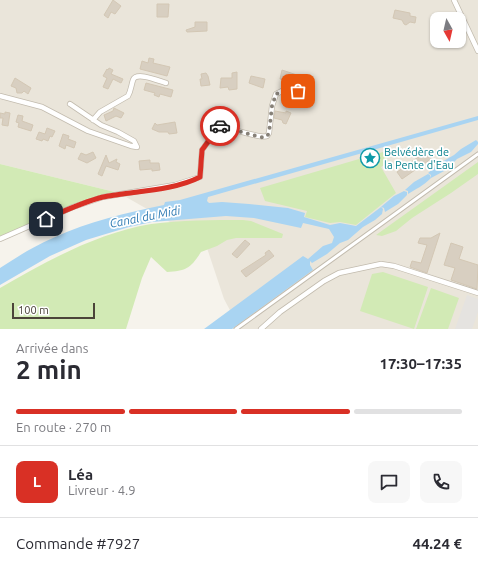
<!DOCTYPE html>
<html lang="fr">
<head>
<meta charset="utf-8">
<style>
  body { margin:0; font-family:Ubuntu,sans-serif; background:#f7f7f7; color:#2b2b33; height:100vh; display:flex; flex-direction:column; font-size:15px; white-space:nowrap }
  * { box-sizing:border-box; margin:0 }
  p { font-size:13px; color:#7c7c81 }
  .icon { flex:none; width:22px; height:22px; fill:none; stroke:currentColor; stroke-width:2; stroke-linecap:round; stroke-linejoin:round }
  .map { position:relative; height:329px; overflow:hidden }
  .details { display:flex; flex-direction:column; background:#fff; flex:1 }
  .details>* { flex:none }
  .needle { width:26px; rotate:172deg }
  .tools { position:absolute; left:430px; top:12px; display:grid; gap:8px }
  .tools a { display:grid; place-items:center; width:36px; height:36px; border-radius:8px; background:#fff; box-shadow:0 1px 3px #0004; font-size:20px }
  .scale { position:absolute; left:12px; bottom:10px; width:83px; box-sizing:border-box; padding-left:4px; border:2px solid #4b4439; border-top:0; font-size:11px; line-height:14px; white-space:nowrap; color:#4b4439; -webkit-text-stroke:3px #fff; paint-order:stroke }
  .pin { position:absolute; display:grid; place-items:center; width:34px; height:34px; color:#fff; margin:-17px; border-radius:8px; box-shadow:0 2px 6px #0006 }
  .courier { position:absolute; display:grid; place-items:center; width:40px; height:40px; margin:-20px; border:3px solid #d93025; border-radius:50%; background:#fff; color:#222; box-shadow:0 1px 5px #0007 }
  .summary em { font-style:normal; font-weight:700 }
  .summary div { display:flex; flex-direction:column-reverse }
  .summary { display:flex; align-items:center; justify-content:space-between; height:68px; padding:0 16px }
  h1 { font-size:26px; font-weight:700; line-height:30px }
  .bar { display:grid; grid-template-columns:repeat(4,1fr); gap:6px 4px; align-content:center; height:48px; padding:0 16px }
  .bar i { height:5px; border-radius:3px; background:#e1e1e2 }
  .bar .active { background:#d93025 }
  .bar p { grid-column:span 4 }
  .line { display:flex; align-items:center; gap:10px; padding:0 16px; border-top:1px solid #e1e1e2 }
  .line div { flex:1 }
  .round { display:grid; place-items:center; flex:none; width:42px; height:42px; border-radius:8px; background:#f7f7f7 }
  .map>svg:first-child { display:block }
  .residential { fill:#eae5da; fill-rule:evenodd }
  .green { fill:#d2eab5 }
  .parking { fill:#e5e3e0 }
  .water { fill:#a9d4f2 }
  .building { fill:#d8cfc1; stroke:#d3c7b4 }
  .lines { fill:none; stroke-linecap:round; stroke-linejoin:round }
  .pedestrian-casing { stroke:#c2bbae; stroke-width:5 }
  .minor-casing { stroke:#c2bbae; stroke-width:6 }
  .pedestrian { stroke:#fff; stroke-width:3 }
  .minor { stroke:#fff; stroke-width:4.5 }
  .done { stroke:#878178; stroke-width:4; stroke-dasharray:0 7.2 }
  .route { stroke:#d93025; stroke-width:5 }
  .labels { text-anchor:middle; stroke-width:3.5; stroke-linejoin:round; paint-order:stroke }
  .culture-label { font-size:11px; fill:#0d838f; stroke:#fff; text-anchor:start }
  .water-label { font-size:12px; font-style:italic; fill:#2e7ab2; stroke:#fff }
</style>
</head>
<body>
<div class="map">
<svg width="478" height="329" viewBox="0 0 478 329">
  <rect width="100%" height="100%" fill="#f6f3ec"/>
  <path class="residential" d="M0,0H478V329H240L224,299L205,242L119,193L0,164ZM437,19H459V41H437Z"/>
  <path class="green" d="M383,152L389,162L381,167L396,193L356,225L340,222L330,223L305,217L307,211L265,201L260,188Z
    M478,162V174L451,193L412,218L396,231L382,236L376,235Z
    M0,164L119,193L73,207L0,239Z
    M243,220L251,221L283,234L282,238H236L227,240L217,246L201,252C191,268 186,271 167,272L151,257L142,278L126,329H0V288C47,261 97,233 151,224C181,220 213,220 243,220Z
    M383,272L428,287L414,329L360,311L372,274Z
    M431,288L459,298L448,329H416Z"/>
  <path class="parking" d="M467,295L478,299V312L472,329H455Z"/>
  <path class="water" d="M478,116V120L208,197L207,201L209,203L222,202L249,204L288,208L305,213L304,217L330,225L340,223L356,226L381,207L383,209L382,214L375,220L363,227L348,240L340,243L327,254L312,263L310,261V265L313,270L232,329H204L303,256L308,259L323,246L332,243L334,237L329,229L303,223L301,228L254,218L226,216L152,222L129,227L86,240L50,256L0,285V268C17,257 34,246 53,238C90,221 125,213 164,205L165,202L180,200Z
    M476,140L478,142V144L471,152L457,159L446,170L431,178V175L428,173L440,163L454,155L461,149Z
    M428,174L430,175L431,178C423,186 416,189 408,194V191L405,190L414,182Z
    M404,191L407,192V195L398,204L385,212L384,208L381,207L382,206L394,196Z"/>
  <path class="building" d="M113,0L121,6L115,14L111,12L108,18L104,15Z
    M157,4H169L168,17H157Z
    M395,10L410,13V16L416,17L415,23L410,22L406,25L404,24L402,20L393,18Z
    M195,22H207V31L187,32L186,30L195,27Z
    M149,58L154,59L153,63L170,67L167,76L140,69L142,61L148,63Z
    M109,68L113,70L111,74L123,79L121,83L113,79L108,89L103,87L107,78L103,76L107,69L108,70Z
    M282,70L300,76L298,82L280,79Z
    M237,72V89L229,90L228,87L220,88L221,78H232V73Z
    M206,73L208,76L210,85L201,86L200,79H202L201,74Z
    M251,76L265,79L263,88L249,83Z
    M15,78L31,88L28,94L24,91L22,93H17L16,88L11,86Z
    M146,83L173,90L171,97L160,94L159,97L154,95L155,93L144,90Z
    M114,108L124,113L121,118L116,116L106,121L104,115L113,111Z
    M275,111L286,113V111L291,113L286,124L283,123L282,120L274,118Z
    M5,112L10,113L8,126L2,125L3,118H0V113L5,114Z
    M18,115L23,116L22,121L33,125L31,131L18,127L19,123L16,122Z
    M175,122L177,133L169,134L168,132H159L152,129L155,123L157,125Z
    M47,128L55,131L52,137L50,136L48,141L43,139L42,141L36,139L39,132L45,134Z
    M63,134L69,136L68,139L76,142L74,148L66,145L65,149L59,146Z
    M93,152L96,158L87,163L78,159L81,153L86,155Z
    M424,153L432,157L431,159L402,179L397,172Z
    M106,155L109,163L117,159L116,162L120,164L118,170L106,166L102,176L98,174Z
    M150,160V163H159L160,170L152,171V169L140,170L139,161Z
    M440,233L427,273L410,267L412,261L421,263L427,245L418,243L420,238H431Z
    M245,240L250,244L237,258L232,254Z
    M451,243L463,247L459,259L478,265L477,289L451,280L455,268L444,265Z
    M269,250L274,256L246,277L241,271L266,255L265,253Z"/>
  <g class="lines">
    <defs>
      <path id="pedestrian" d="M236,329L478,154"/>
      <path id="minor" d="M454,0L478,51
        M0,96L42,107L88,131L131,146L137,147L134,141L118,132L101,125L70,104
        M93,120L100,112L128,96C131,91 131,86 133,80C136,71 159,81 166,83
        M0,239L73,207L103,197L175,185L200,177L202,150L210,139L213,129L216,126C227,127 261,139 267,136L269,133L272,106L276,94L282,91H298L301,86L304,78
        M261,329L280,312L324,281L339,273L381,264L394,266L478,293"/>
    </defs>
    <use href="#pedestrian" class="pedestrian-casing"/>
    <use href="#minor" class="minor-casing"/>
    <use href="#pedestrian" class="pedestrian"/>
    <use href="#minor" class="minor"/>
  </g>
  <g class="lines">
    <path class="done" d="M220,126L260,137C265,138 267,137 269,133L272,106L276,94L282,91H298"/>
    <path class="route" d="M46,219C64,211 83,202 103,197C133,191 173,191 200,177L202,150L210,139L213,129L216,126H220"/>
  </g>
  <defs>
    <symbol id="sight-ring" viewBox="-11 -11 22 22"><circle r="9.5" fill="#fff" stroke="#0f9aa8" stroke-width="1.5"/><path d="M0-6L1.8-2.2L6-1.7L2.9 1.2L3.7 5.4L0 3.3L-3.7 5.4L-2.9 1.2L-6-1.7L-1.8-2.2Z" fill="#0f9aa8"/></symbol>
  </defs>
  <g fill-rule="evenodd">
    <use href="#sight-ring" x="359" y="147" width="22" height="22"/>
  </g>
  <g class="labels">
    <g class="culture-label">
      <text x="384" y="156">Belvédère de<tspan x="384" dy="13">la Pente d'Eau</tspan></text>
    </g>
    <g class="water-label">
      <text transform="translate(145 217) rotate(-11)" y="4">Canal du Midi</text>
    </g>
  </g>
</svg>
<div class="tools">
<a><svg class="needle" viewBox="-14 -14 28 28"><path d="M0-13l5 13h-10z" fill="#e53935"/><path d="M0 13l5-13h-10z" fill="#7c7c81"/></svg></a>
</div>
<div class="scale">100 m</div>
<div class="pin" style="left:298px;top:91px;background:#ea580c"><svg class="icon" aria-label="bag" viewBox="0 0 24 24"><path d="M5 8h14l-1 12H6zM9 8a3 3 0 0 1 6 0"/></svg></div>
<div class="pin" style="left:46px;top:219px;background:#1f2937"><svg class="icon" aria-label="home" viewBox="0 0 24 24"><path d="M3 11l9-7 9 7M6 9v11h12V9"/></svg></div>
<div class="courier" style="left:220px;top:126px"><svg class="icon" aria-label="car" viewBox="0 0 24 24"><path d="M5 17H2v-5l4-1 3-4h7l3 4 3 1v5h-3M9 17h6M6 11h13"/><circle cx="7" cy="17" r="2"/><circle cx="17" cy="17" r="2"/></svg></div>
</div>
<section class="details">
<div class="summary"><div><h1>2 min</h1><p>Arrivée dans</p></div><em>17:30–17:35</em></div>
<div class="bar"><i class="active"></i><i class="active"></i><i class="active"></i><i></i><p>En route · 270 m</p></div>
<div class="line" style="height:72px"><b class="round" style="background:#d93025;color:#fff">L</b><div><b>Léa</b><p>Livreur · 4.9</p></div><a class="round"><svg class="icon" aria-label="chat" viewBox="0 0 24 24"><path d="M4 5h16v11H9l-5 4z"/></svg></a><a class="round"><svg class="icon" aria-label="phone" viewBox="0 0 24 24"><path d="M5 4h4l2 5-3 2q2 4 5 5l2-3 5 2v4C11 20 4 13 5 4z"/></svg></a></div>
<div class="line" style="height:52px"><div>Commande #7927</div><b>44.24 €</b></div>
</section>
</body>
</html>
